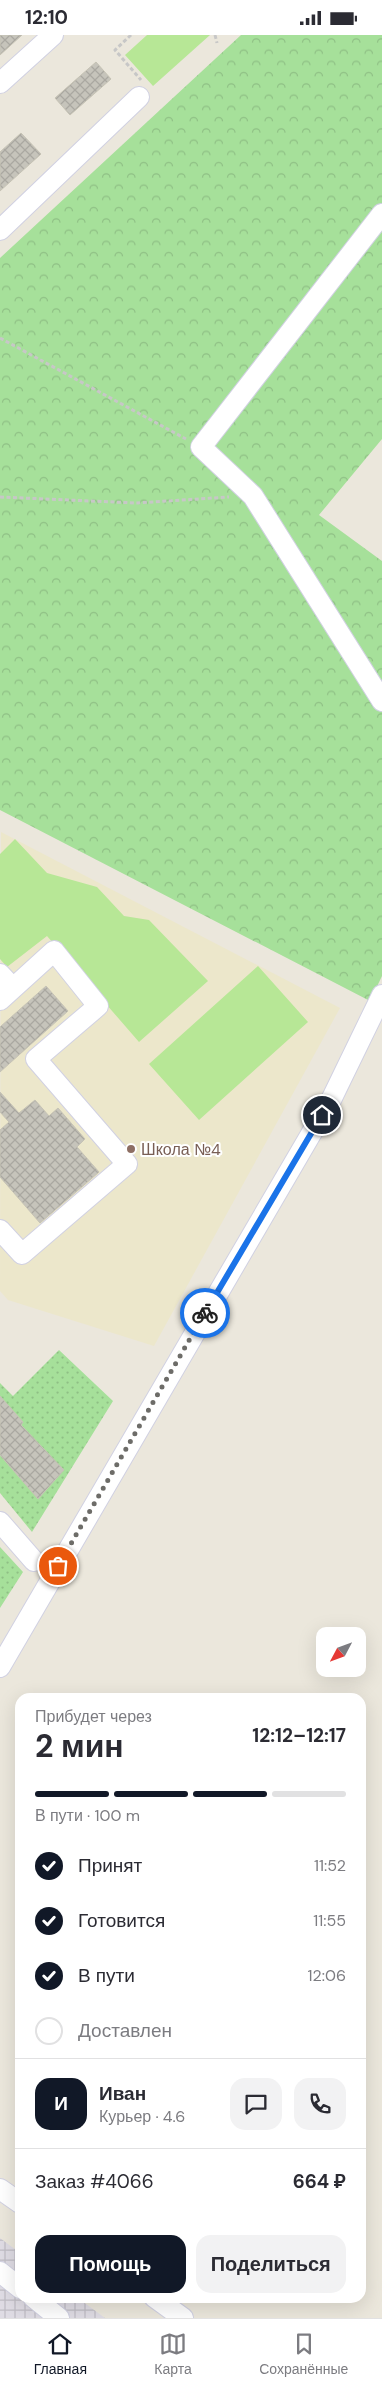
<!DOCTYPE html>
<html lang="ru">
<head>
<meta charset="utf-8">
<style>
  body { margin:0; font-family:"DM Sans",sans-serif; background:#f2f2f3; color:#2b2b33; height:100vh; display:flex; flex-direction:column; font-size:19px; white-space:nowrap }
  * { box-sizing:border-box; margin:0 }
  p { font-size:16px; color:#7c7c81 }
  .icon { flex:none; width:28px; height:28px; fill:none; stroke:currentColor; stroke-width:2; stroke-linecap:round; stroke-linejoin:round }
  .map { position:relative; flex:1; overflow:hidden }
  .sheet { position:absolute; left:15px; top:1658px; width:351px; height:610px; display:flex; flex-direction:column; background:#fff; border-radius:15px; box-shadow:0 5px 20px #0002 }
  .sheet>* { flex:none }
  .needle { width:32px; rotate:229deg }
  .buttons { position:absolute; left:316px; top:1592px; display:grid; gap:10px }
  .buttons a { display:grid; place-items:center; width:50px; height:50px; border-radius:10px; background:#fff; box-shadow:0 5px 20px #0002; font-size:25px }
  .pin { position:absolute; display:grid; place-items:center; width:42px; height:42px; color:#fff; margin:-21px; border:2px solid #fff; border-radius:50%; box-shadow:0 1px 5px #0007 }
  .courier { position:absolute; display:grid; place-items:center; width:50px; height:50px; margin:-25px; border:4px solid #1a73e8; border-radius:50%; background:#fff; color:#222; box-shadow:0 1px 6px #0007 }
  .head em { font-style:normal; font-weight:700 }
  .head div { display:flex; flex-direction:column-reverse }
  .head { display:flex; align-items:center; justify-content:space-between; height:85px; padding:0 20px }
  h1 { font-size:32px; font-weight:700; line-height:38px }
  .bar { display:grid; grid-template-columns:repeat(4,1fr); gap:8px 5px; align-content:center; height:60px; padding:0 20px }
  .bar i { height:6px; border-radius:4px; background:#e1e1e2 }
  .bar .current { background:#111827 }
  .bar p { grid-column:span 4 }
  .line { display:flex; align-items:center; gap:12px; padding:0 20px; border-top:1px solid #e1e1e2 }
  .line div { flex:1 }
  .round { display:grid; place-items:center; flex:none; width:52px; height:52px; border-radius:15px; background:#f2f2f3 }
  ol { padding:0 20px; list-style:none }
  li { display:flex; align-items:center; gap:15px; height:55px }
  li p { margin-inline-start:auto }
  li .icon { padding:5px; border-radius:50%; background:#111827; color:#fff; stroke-width:4 }
  li:last-child { color:#7c7c81 }
  li i { width:28px; height:28px; border:2px solid #e1e1e2; border-radius:50% }
  .action { display:flex; gap:10px; margin-top:auto; padding:10px 20px }
  .action a { flex:1; height:58px; border-radius:15px; background:#111827; color:#fff; font-size:20px; font-weight:700; line-height:58px; text-align:center }
  .action a+a { background:#f2f2f3; color:#2b2b33 }
  .status { display:flex; justify-content:space-between; align-items:center; height:35px; padding:0 25px; background:#fff; direction:ltr }
  .status svg { height:14px; fill:currentColor }
  .dock { display:flex; justify-content:space-around; align-items:center; height:70px; border-top:1px solid #e1e1e2; background:#fff; font-size:14px; color:#7c7c81 }
  .dock a { display:grid; justify-items:center; gap:2px }
  .dock .current { color:#111827 }
  .map>svg:first-child { display:block }
  .industrial { fill:url(#industrial-grid) }
  .education { fill:#ece7cb }
  .grass { fill:url(#grass-dots) }
  .forest { fill:url(#forest-crowns) }
  .pitch { fill:#b7e796 }
  .building { fill:url(#building-cross-hatch); stroke:#c6c3b5 }
  .lines { fill:none; stroke-linecap:round; stroke-linejoin:round }
  .minor-casing { stroke:#d1d1e2; stroke-width:22 }
  .path { stroke:#c7c7c7; stroke-width:3; stroke-dasharray:4 2.5; stroke-linecap:butt }
  .minor { stroke:#fff; stroke-width:20 }
  .done { stroke:#6d6c68; stroke-width:5; stroke-dasharray:0 9 }
  .route { stroke:#1a73e8; stroke-width:6 }
  .education-dot { fill:#8d6e63; stroke:#fff; stroke-width:2 }
  .labels { text-anchor:middle; stroke-width:4; stroke-linejoin:round; paint-order:stroke }
  .education-label { font-size:16px; fill:#785e54; stroke:#fff; text-anchor:start }
</style>
</head>
<body>
<div class="status"><b>12:10</b><svg viewBox="0 0 49 12"><path d="M0 12V9h3v3zM5 12V6h3v6zM10 12V3h3v9zM15 12V0h3v12zM26 1h20v11H26zM47 4h2v5h-2z"/></svg></div>
<div class="map">
<svg width="382" height="2283" viewBox="0 0 382 2283">
  <defs>
    <pattern id="industrial-grid" width="8" height="8" patternUnits="userSpaceOnUse" patternTransform="scale(1.25)"><rect width="8" height="8" fill="#dfdce4"/><path d="M0 4h8M4 0v8" fill="none" stroke="#bfbdc4"/></pattern>
    <pattern id="grass-dots" width="8" height="8" patternUnits="userSpaceOnUse" patternTransform="scale(1.25)"><rect width="8" height="8" fill="#a6e09a"/><path d="M2 2h.1M6 6h.1" fill="none" stroke="#8fc085" stroke-width="1.8" stroke-linecap="round"/></pattern>
    <pattern id="forest-crowns" width="20" height="18" patternUnits="userSpaceOnUse" patternTransform="scale(1.25)"><rect width="20" height="18" fill="#a6e09a"/><path d="M2 6a3 3 0 1 1 6 0M12 15a3 3 0 1 1 6 0" fill="none" stroke="#8fc085"/></pattern>
    <pattern id="building-cross-hatch" width="8" height="8" patternUnits="userSpaceOnUse" patternTransform="scale(1.25)"><rect width="8" height="8" fill="#c6c4bb"/><path d="M0 0l8 8M0 8l8-8" fill="none" stroke="#aaa8a1"/></pattern>
  </defs>
  <rect width="100%" height="100%" fill="#ebe7dc"/>
  <path class="industrial" d="M0,2203L20,2218V2262L78,2263L105,2283H0Z"/>
  <path class="education" d="M1,797L340,973L154,1311L8,1265L0,1256Z"/>
  <path class="grass" d="M59,1315L113,1366L32,1497L0,1458V1348L13,1361Z
    M0,1512L23,1537L0,1573Z"/>
  <path class="forest" d="M241,0H382V404L319,480L382,526V941L370,966L0,775V223Z"/>
  <path class="pitch" d="M147,0H210L153,51L125,20Z
    M15,804L47,838L97,852L124,881L149,885L208,946L139,1007L47,901L7,932L0,924V819Z
    M258,931L308,987L199,1085L149,1029Z"/>
  <path class="building" d="M0,0H22L0,20Z
    M96,27L111,44L70,80L55,63Z
    M21,98L41,119L0,156V117Z
    M46,951L68,976L0,1037V992Z
    M0,1057L19,1078L35,1065L49,1081L58,1073L85,1104L77,1112L99,1137L40,1188L0,1142V1095L9,1087L0,1077Z
    M0,1361L23,1387L21,1390L64,1435L38,1464L0,1420Z"/>
  <g class="lines">
    <defs>
      <path id="minor" d="M0,48L53,0
        M382,179L201,412L253,461L382,666
        M0,195L139,62
        M0,939L13,953
        M0,965L54,916L98,971L36,1024L127,1129L22,1219L0,1195
        M0,1487L34,1526
        M0,1632L332,1063L382,960
        M0,2154L20,2168
        M0,2237L20,2253
        M33,2262L59,2283
        M154,2262L183,2283"/>
    </defs>
    <use href="#minor" class="minor-casing"/>
    <path class="path" d="M131,0L115,15L141,45
      M215,0L217,8
      M0,303L186,404
      M0,462L136,468L229,462"/>
    <use href="#minor" class="minor"/>
  </g>
  <g class="lines">
    <path class="done" d="M58,1531L205,1278"/>
    <path class="route" d="M205,1278L322,1080"/>
  </g>
  <circle class="education-dot" cx="131" cy="1114" r="5"/>
  <g class="labels">
    <g class="education-label">
      <text x="141" y="1120">Школа №4</text>
    </g>
  </g>
</svg>
<div class="buttons">
<a><svg class="needle" viewBox="-14 -14 28 28"><path d="M0-13l5 13h-10z" fill="#e53935"/><path d="M0 13l5-13h-10z" fill="#7c7c81"/></svg></a>
</div>
<div class="pin" style="left:58px;top:1531px;background:#ea580c"><svg class="icon" aria-label="bag" viewBox="0 0 24 24"><path d="M5 8h14l-1 12H6zM9 8a3 3 0 0 1 6 0"/></svg></div>
<div class="pin" style="left:322px;top:1080px;background:#1f2937"><svg class="icon" aria-label="home" viewBox="0 0 24 24"><path d="M3 11l9-7 9 7M6 9v11h12V9"/></svg></div>
<div class="courier" style="left:205px;top:1278px"><svg class="icon" aria-label="bike" viewBox="0 0 24 24"><circle cx="6" cy="16" r="4"/><circle cx="18" cy="16" r="4"/><path d="M6 16l4-8h5l3 8M10 8l3 8H6M13 5h3"/></svg></div>
<section class="sheet">
<div class="head"><div><h1>2 мин</h1><p>Прибудет через</p></div><em>12:12–12:17</em></div>
<div class="bar"><i class="current"></i><i class="current"></i><i class="current"></i><i></i><p>В пути · 100 m</p></div>
<ol>
<li><svg class="icon" aria-label="check" viewBox="0 0 24 24"><path d="M5 12l5 5 9-10"/></svg>Принят<p>11:52</p></li>
<li><svg class="icon" aria-label="check" viewBox="0 0 24 24"><path d="M5 12l5 5 9-10"/></svg>Готовится<p>11:55</p></li>
<li><svg class="icon" aria-label="check" viewBox="0 0 24 24"><path d="M5 12l5 5 9-10"/></svg>В пути<p>12:06</p></li>
<li><i></i>Доставлен</li>
</ol>
<div class="line" style="height:90px"><b class="round" style="background:#111827;color:#fff">И</b><div><b>Иван</b><p>Курьер · 4.6</p></div><a class="round"><svg class="icon" aria-label="chat" viewBox="0 0 24 24"><path d="M4 5h16v11H9l-5 4z"/></svg></a><a class="round"><svg class="icon" aria-label="phone" viewBox="0 0 24 24"><path d="M5 4h4l2 5-3 2q2 4 5 5l2-3 5 2v4C11 20 4 13 5 4z"/></svg></a></div>
<div class="line" style="height:65px"><div>Заказ #4066</div><b>664 ₽</b></div>
<div class="action"><a>Помощь</a><a>Поделиться</a></div>
</section>
</div>
<nav class="dock">
<a class="current"><svg class="icon" aria-label="home" viewBox="0 0 24 24"><path d="M3 11l9-7 9 7M6 9v11h12V9"/></svg>Главная</a>
<a><svg class="icon" aria-label="map" viewBox="0 0 24 24"><path d="M3 6l6-2 6 2 6-2v14l-6 2-6-2-6 2zM9 4v14M15 6v14"/></svg>Карта</a>
<a><svg class="icon" aria-label="saved" viewBox="0 0 24 24"><path d="M7 4h10v16l-5-4-5 4z"/></svg>Сохранённые</a>
</nav>
</body>
</html>
